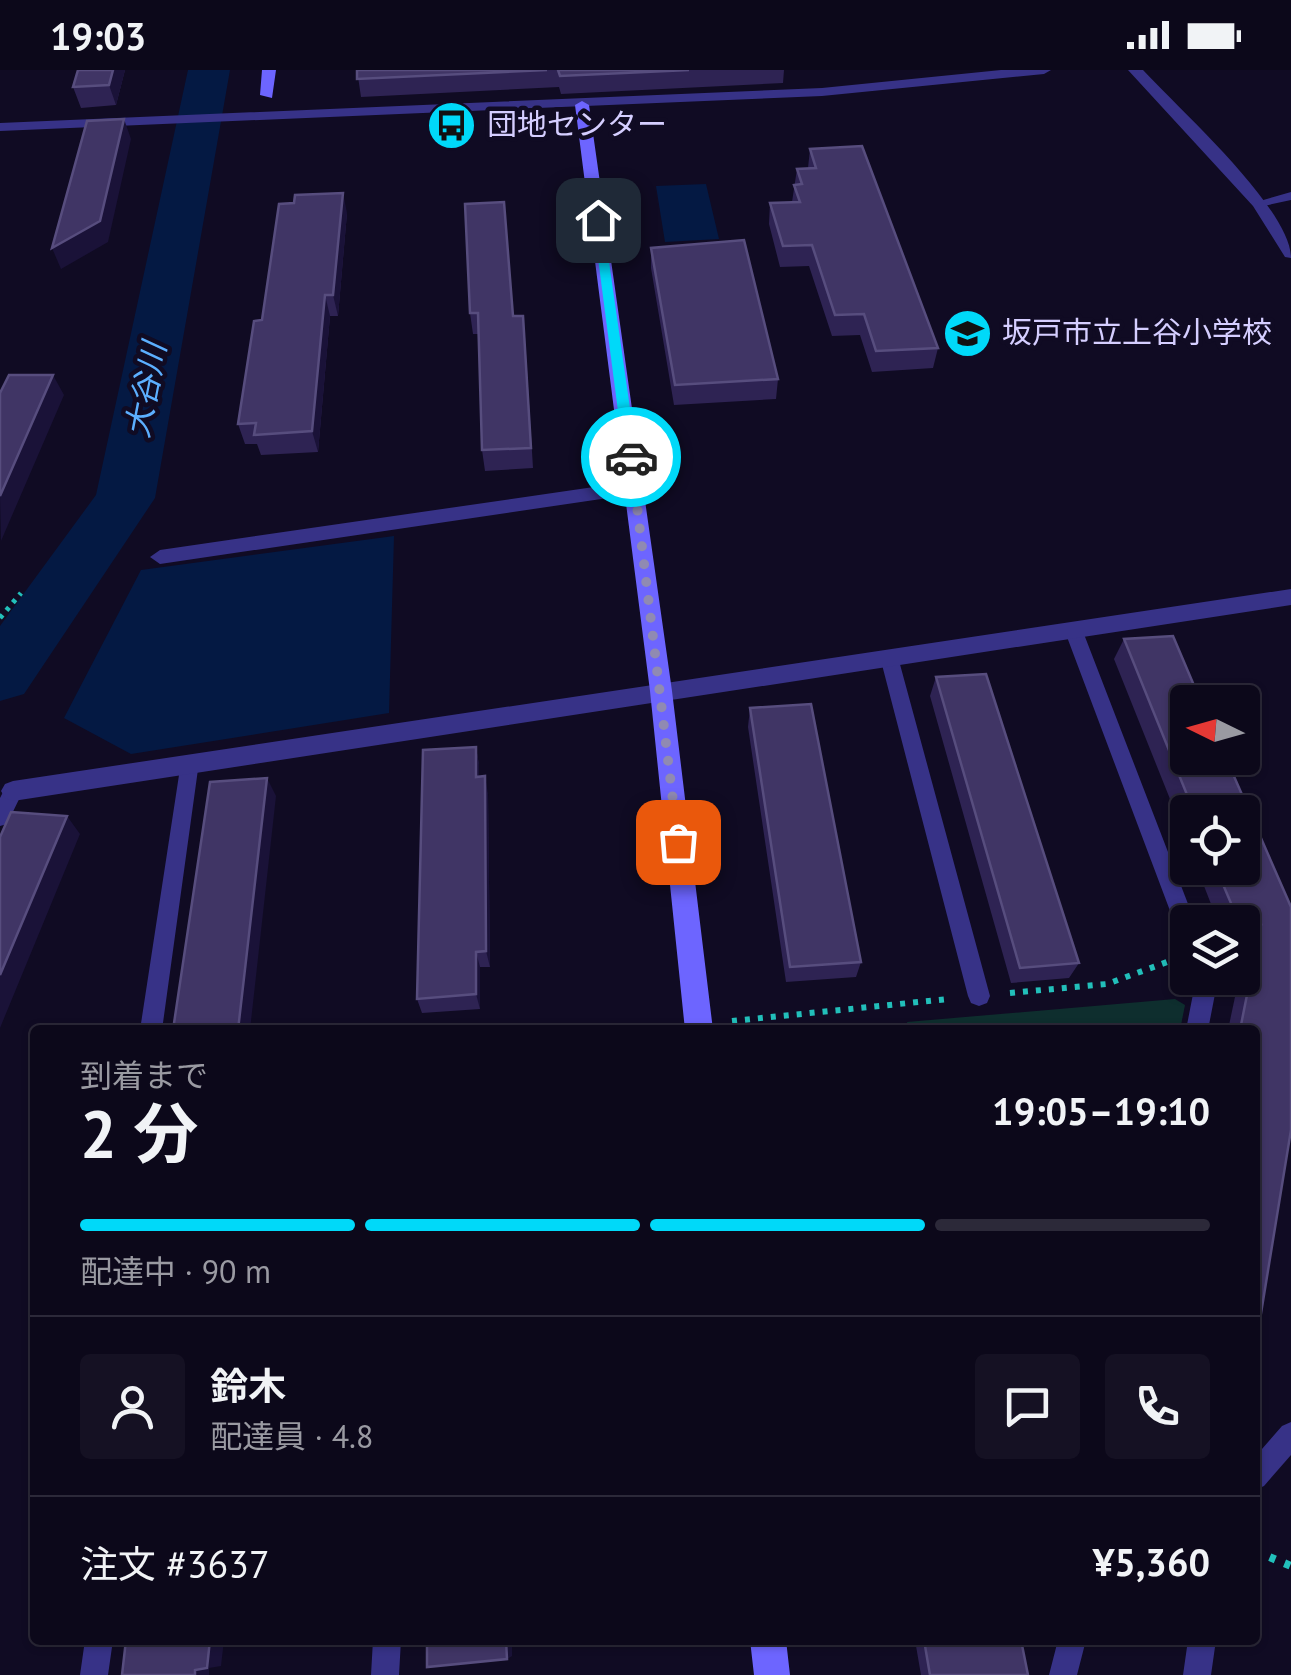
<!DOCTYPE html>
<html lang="ja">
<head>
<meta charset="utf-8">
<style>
  body { margin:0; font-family:"PT Sans","Noto Sans JP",sans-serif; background:#151123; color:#f1f3f6; height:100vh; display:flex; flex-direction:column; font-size:38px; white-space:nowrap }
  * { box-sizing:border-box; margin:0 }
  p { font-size:32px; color:#9a9aa2 }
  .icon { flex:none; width:55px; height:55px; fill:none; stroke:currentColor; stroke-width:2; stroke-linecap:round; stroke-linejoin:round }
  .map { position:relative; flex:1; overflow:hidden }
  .drawer { position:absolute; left:30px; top:955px; width:1230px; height:620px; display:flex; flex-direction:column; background:#0c081a; border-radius:10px; box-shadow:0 2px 8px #0004,0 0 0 2px #2c2939 }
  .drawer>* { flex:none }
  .needle { width:65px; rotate:275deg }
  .buttons { position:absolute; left:1170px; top:615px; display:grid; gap:20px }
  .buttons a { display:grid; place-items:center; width:90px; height:90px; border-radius:10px; background:#0c081a; box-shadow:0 2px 8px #0004,0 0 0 2px #2c2939; font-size:50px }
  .pin { position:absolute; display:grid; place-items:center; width:85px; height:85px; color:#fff; margin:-42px; border-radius:20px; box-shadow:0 5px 15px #0006 }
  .courier { position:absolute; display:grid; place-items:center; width:100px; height:100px; margin:-50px; border:8px solid #00d9f9; border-radius:50%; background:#fff; color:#222; box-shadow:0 2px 12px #0007 }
  .summary em { font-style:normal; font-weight:700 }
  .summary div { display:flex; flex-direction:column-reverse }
  .summary { display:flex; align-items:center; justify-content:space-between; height:170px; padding:0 50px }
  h1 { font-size:65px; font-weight:700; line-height:75px }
  .bar { display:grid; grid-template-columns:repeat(4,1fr); gap:15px 10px; align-content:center; height:120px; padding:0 50px }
  .bar i { height:12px; border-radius:8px; background:#2c2939 }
  .bar .current { background:#00d9f9 }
  .bar p { grid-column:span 4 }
  .line { display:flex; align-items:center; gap:25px; padding:0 50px; border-top:2px solid #2c2939 }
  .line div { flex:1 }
  .round { display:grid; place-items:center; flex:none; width:105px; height:105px; border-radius:10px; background:#151123 }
  .status { display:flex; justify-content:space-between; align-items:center; height:70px; padding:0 50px; background:#0c081a; direction:ltr }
  .status svg { height:28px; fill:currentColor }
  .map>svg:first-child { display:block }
  .green { fill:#0e2e2e }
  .water { fill:#041943 }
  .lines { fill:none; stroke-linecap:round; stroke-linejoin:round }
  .river { fill:#041943; fill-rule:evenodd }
  .path-far2 { stroke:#22bfba; stroke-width:5; stroke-dasharray:4 6; stroke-linecap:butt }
  .path-far1 { stroke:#22bfba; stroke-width:6; stroke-dasharray:5 8; stroke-linecap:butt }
  .path { stroke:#22bfba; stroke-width:8; stroke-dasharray:6 10; stroke-linecap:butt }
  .lane { fill:#373287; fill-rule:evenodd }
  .street { fill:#373287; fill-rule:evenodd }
  .secondary { fill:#6d65ff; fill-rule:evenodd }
  .wall { fill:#2e2353 }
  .shaded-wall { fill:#1a1238 }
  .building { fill:#403565; stroke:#574d7e; stroke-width:2.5 }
  .route { fill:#00d9f9 }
  .done { stroke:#908ab2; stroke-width:10; stroke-dasharray:0 18 }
  .labels { text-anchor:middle; stroke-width:9; stroke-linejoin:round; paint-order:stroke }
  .far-poi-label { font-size:30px; fill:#d5ceff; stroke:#100b23; text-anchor:start }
  .far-water-label { font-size:32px; font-style:italic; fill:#5cafff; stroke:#100b23 }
</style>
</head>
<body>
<div class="status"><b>19:03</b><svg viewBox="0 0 49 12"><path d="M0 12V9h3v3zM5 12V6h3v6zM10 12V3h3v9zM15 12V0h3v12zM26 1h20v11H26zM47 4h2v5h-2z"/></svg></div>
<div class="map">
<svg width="1291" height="1605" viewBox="0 0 1291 1605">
  <rect width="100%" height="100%" fill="#100b23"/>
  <path class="green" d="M1175,929L1185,935L1180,960H909L907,952Z"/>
  <path class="water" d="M706,114L719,169L665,172L656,116Z
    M394,466L389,643L131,684L64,648L141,500Z"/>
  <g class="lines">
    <path class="river" d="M188,0H230L155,428L24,624L0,631V556L96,425Z"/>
    <path class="path-far2" d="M0,548L21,523"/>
    <path class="path-far1" d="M1010,923L1107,914L1178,888
      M732,951L948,929"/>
    <path class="path" d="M1255,1481L1291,1496"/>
    <path class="lane" d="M1291,122V130L1259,137L1253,133Z
      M1073,553L1082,559L1195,852H1188V871L1181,868L1178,862L1064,559Z
      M889,580L898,587L990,926L987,933L979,936L971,933L968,926L880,587Z
      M190,685L199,692L162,960H140L181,692Z
      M13,713L23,721L7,754L0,756V728L6,716Z
      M1190,908H1212L1215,924L1208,960H1186L1193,924Z
      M1291,1352V1385L1264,1416L1255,1420V1387L1282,1356Z
      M85,1570H113L108,1605H80Z
      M373,1570H401L399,1605H371Z
      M1058,1570H1086L1077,1605H1049Z
      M1188,1570H1216L1211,1605H1183Z"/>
    <path class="street" d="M1001,0H1051L1044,4L822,26L0,61V53L822,18Z
      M1128,0H1143C1179,39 1291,139 1291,188L1285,187L1253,136Z
      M635,411L645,418L642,423L160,494L150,487L160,480Z
      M1291,519V535L13,731L5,728L1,721L5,714L13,711Z"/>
    <path class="secondary" d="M262,0H276L272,28L260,25Z
      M582,31L589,35L672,621L713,960H685L650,621L575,35Z
      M750,1570H786L790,1605H754Z"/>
  </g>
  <path class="wall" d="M78,0H125L116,35L81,38L73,17Z
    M357,0H784L783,13L561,24L559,17L361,27Z
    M810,79L938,278L933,298L872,302L860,265L832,266L809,196L780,197L769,154L770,133L792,132L797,99L808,98Z
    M465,134L513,246L525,267L533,398L485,401L482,380L479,264H473L470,243Z
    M347,143L338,246H330L318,382L261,385L257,374H245L238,354L262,250Z
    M651,178L778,309L776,329L674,335L651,198Z
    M1173,566L1201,632H1188V688H1226L1291,837V1060L1255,1280V960H1228L1239,908H1242V891L1247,871H1242V852H1218L1197,798H1242V742H1188V774L1114,589L1124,569Z
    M936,607L1079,893L1069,908L1011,913L930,626Z
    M750,638L861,892L856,907L786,912L748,657Z
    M476,677L479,695V707L488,724L490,897H480V939L422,943L417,929Z
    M915,1570H1021L1028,1605H921Z"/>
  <path class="shaded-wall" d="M113,0H125L116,35L109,15Z
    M124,49L131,69L108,172L61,199L52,178Z
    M343,123L347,143L338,246L333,225Z
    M325,225L330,246L318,382L312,361Z
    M53,305L64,325L1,471L0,426Z
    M476,677L479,695V725L476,707Z
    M485,706L488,724L490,897L486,881Z
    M267,708L276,726L250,960H238Z
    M67,746L80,764L0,958V905Z
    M476,882L480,897V939L476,924Z
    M210,1570H224L221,1596L209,1598V1605H195V1600Z
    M506,1570H512V1586L507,1589Z"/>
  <path class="building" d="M78,0H113L109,15L73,17Z
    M357,0H547L357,9Z
    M558,0H689L560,6Z
    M124,49L100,151L52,178L87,51Z
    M862,76L938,278L876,281L864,244L835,245L812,175L783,176L770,133L800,132L794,115L802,114L797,99L816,98L810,79Z
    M343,123L333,225H325L312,361L254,365L256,353L238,354L254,251L262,250L279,134L294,133L295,125Z
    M504,132L513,246H523L531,378L482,380L478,243H470L465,134Z
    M744,170L778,309L675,315L651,178Z
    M9,305H53L0,426V323Z
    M1173,566L1201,632H1188V688H1226L1291,837V1060L1255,1280V960H1240L1261,855L1242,856V852H1239L1216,798H1242V742H1194L1124,569Z
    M986,604L1079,893L1020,898L936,607Z
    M811,634L861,892L790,897L750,638Z
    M476,677V707L485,706L486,881L476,882V924L417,929L423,680Z
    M267,708L238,960H173L210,712Z
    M11,742L67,746L0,905V767Z
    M126,1570H210L207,1598L195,1600V1605H122Z
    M427,1570H506L507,1589L427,1597Z
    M924,1570H1021L1028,1605H930Z"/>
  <path class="route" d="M598,147L603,150L637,387L631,391L624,387L593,150Z"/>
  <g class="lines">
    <path class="done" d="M631,387L678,772"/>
  </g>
  <defs>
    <symbol id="bus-disc" viewBox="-11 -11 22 22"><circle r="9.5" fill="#00d9f9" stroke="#100b23"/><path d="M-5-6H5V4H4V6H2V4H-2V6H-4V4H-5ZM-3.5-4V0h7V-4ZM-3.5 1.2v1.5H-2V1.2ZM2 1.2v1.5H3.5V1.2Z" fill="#111"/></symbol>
    <symbol id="school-disc" viewBox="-11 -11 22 22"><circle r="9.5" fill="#00d9f9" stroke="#100b23"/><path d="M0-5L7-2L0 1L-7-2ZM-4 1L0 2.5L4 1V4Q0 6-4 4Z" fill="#111"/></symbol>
  </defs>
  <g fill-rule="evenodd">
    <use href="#bus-disc" x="424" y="28" width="55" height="55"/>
    <use href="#school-disc" x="940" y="236" width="55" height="55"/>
  </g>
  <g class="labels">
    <g class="far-poi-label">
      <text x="487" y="65">団地センター</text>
      <text x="1002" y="273">坂戸市立上谷小学校</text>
    </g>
    <g class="far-water-label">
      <text transform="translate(146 320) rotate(-79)" y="11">大谷川</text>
    </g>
  </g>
</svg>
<div class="buttons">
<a><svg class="needle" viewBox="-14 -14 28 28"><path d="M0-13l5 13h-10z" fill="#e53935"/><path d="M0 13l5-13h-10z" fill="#9a9aa2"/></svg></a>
<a><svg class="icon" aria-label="locate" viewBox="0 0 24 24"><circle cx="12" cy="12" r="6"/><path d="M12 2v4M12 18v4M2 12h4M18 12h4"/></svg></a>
<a><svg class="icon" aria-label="layers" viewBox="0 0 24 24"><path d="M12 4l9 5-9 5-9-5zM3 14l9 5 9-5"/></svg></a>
</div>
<div class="pin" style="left:678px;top:772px;background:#ea580c"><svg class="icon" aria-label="bag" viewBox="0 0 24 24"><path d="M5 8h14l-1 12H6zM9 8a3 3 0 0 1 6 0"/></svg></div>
<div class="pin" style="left:598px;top:150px;background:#1f2937"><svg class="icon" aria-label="home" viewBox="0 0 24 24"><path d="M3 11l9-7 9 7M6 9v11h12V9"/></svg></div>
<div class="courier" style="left:631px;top:387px"><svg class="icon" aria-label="car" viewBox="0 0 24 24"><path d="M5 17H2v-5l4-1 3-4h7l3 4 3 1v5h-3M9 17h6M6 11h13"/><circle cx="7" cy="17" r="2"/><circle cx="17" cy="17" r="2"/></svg></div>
<section class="drawer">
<div class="summary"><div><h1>2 分</h1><p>到着まで</p></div><em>19:05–19:10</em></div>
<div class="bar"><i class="current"></i><i class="current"></i><i class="current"></i><i></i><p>配達中 · 90 m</p></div>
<div class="line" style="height:180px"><a class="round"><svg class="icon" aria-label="person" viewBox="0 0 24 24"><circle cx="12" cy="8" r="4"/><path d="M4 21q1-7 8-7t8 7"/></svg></a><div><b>鈴木</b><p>配達員 · 4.8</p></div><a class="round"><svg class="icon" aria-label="chat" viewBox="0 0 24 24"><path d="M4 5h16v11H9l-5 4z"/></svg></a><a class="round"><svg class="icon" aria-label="phone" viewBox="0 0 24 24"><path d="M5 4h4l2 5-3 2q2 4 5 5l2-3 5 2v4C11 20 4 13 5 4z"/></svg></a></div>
<div class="line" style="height:130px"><div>注文 #3637</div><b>¥5,360</b></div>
</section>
</div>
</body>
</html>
